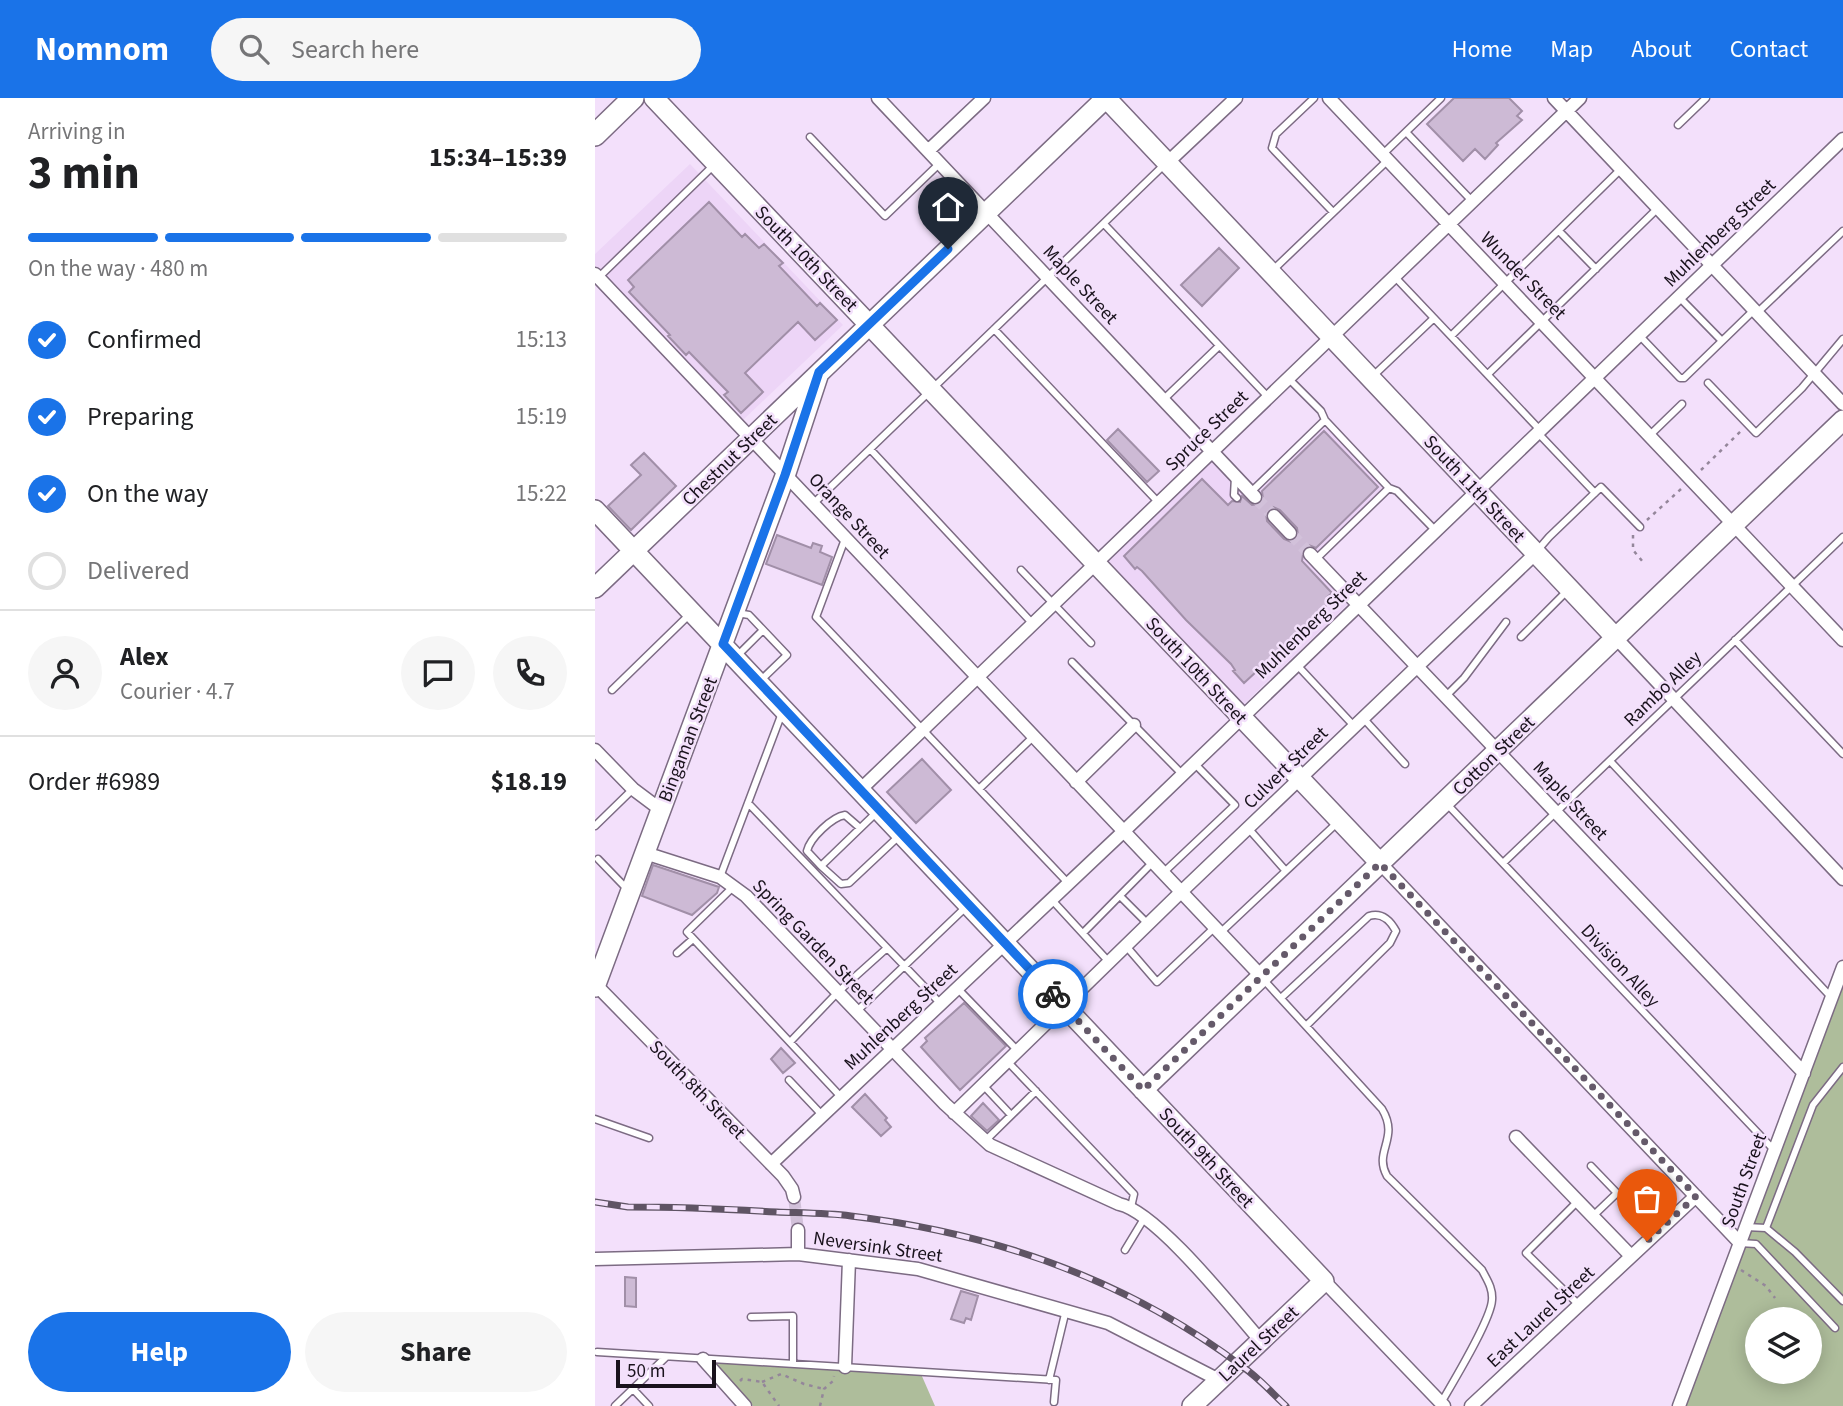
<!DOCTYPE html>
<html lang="en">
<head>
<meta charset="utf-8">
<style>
  body { margin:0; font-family:"Source Sans 3",sans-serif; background:#f6f6f6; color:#202124; height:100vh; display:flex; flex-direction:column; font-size:26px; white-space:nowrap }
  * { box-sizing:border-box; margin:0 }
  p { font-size:23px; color:#757577 }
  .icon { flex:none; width:38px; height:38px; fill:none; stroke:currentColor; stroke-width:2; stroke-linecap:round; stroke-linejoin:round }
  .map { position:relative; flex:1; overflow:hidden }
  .side { display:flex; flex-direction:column; background:#fff; width:595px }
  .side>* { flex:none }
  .fabs { position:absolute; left:1150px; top:1209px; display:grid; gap:14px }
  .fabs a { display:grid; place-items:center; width:77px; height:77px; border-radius:50%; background:#fff; box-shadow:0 4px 18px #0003; font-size:35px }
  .scale { position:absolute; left:21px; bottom:18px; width:100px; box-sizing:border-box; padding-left:7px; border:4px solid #19121c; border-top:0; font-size:19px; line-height:24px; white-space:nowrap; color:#19121c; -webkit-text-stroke:5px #f3e0fb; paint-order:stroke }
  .pin { position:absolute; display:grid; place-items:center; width:60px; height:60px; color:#fff; margin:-72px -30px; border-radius:50% 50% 50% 0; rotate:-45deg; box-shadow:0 0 7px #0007 }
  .pin .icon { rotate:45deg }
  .courier { position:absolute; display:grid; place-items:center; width:70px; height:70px; margin:-35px; border:5px solid #1a73e8; border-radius:50%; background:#fff; color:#222; box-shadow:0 2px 9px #0007 }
  .head em { font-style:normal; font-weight:700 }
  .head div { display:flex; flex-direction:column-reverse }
  .head { display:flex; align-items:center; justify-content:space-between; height:119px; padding:0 28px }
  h1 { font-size:46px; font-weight:700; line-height:52px }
  .bar { display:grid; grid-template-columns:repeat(4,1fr); gap:10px 7px; align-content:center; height:84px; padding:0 28px }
  .bar i { height:9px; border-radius:5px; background:#e0e0e0 }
  .bar .selected { background:#1a73e8 }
  .bar p { grid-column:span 4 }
  .line { display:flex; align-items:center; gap:18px; padding:0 28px; border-top:2px solid #e0e0e0 }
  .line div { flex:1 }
  .round { display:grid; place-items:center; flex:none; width:74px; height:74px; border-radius:37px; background:#f6f6f6 }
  ol { padding:0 28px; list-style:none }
  li { display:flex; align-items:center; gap:21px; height:77px }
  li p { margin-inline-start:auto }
  li .icon { padding:7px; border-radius:50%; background:#1a73e8; color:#fff; stroke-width:4 }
  li:last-child { color:#757577 }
  li i { width:38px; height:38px; border:4px solid #e0e0e0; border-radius:50% }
  .primary-button { display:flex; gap:14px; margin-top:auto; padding:14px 28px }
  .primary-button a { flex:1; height:80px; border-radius:42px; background:#1a73e8; color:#fff; font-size:28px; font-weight:700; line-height:80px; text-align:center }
  .primary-button a+a { background:#f6f6f6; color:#202124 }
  header { display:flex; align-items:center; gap:42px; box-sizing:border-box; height:98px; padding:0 35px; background:#1a73e8; color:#fff }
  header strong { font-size:33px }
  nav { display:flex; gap:38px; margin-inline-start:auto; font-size:24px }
  .search { width:490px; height:63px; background:#f6f6f6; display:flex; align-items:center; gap:18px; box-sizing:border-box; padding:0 24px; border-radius:38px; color:#757577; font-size:26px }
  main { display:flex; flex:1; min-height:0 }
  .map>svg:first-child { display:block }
  .built { fill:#edd5f7 }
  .green { fill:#aebd9b; fill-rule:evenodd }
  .building { fill:#cdbad5; stroke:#a18fa8; stroke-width:2; fill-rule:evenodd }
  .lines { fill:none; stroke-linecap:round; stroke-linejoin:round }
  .street-tunnel { stroke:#d2c1da; stroke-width:12; stroke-dasharray:12 6; stroke-linecap:butt }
  .lane-casing { stroke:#7c6b83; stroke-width:9 }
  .street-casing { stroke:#7c6b83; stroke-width:15 }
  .secondary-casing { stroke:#7c6b83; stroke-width:22 }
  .primary-casing { stroke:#7c6b83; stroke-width:24 }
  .path { stroke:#94869a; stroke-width:2.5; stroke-dasharray:3.5 5; stroke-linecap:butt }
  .lane { stroke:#fff; stroke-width:6 }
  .street { stroke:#fff; stroke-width:12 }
  .secondary { stroke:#fff; stroke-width:19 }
  .primary { stroke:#fff; stroke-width:21 }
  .rail-casing { stroke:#5f5464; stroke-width:7 }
  .rail { stroke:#f3e0fb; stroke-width:4.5; stroke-dasharray:13; stroke-linecap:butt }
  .done { stroke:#655a6a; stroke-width:7; stroke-dasharray:0 12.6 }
  .route { stroke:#1a73e8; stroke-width:9 }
  .labels { text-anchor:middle; stroke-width:5; stroke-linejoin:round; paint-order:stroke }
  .street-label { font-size:19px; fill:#19121c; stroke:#f3e0fb }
</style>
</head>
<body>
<header>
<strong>Nomnom</strong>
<div class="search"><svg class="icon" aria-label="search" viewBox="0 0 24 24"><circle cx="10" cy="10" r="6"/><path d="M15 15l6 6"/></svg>Search here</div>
<nav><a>Home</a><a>Map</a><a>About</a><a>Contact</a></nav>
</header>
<main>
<section class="side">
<div class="head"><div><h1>3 min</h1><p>Arriving in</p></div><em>15:34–15:39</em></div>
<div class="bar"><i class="selected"></i><i class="selected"></i><i class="selected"></i><i></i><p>On the way · 480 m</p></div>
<ol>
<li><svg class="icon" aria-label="check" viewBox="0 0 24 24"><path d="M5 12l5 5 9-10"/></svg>Confirmed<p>15:13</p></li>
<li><svg class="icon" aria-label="check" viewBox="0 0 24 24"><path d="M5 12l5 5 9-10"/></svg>Preparing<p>15:19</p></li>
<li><svg class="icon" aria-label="check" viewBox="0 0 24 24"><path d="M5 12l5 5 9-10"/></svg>On the way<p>15:22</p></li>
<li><i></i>Delivered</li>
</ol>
<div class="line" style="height:126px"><a class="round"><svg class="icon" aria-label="person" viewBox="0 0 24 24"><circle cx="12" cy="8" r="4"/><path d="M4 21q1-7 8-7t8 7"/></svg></a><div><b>Alex</b><p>Courier · 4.7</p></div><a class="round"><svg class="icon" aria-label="chat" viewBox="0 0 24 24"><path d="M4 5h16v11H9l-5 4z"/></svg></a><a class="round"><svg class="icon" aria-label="phone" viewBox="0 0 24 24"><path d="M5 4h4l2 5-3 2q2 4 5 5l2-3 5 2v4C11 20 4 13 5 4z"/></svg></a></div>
<div class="line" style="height:91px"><div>Order #6989</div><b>$18.19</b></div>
<div class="primary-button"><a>Help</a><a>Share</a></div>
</section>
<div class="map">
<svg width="1248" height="1308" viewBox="0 0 1248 1308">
  <rect width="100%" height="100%" fill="#f3e0fb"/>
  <path class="built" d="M95,66L248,227L148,322L0,167V156Z
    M730,327L791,390L714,463L754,505L648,607L506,461L614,356L656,399Z"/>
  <path class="green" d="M1248,869V1308H1084ZM1162,1222H1214V1274H1162Z
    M121,1264L326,1276L340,1308H158L119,1267Z"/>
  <path class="building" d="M859,0H914L927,13L922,18L927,22L901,45L903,47L890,61L880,51L868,63L832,26Z
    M114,104L147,139L150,136L164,150L169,146L188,165L184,168L222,208L225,205L242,222L220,242L203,224L150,275L168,294L146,315L129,297L133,294L94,254L91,257L73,238L75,237L34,194L39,189L33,182Z
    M624,150L644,170L607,208L586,187Z
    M523,331L564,373L552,384L512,342Z
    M729,333L783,389L721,450L714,447L709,450L707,463L737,495L732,499L736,503L686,551V553L678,560H676L649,585L638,573L640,572L636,566L591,522L547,473L542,469L540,471L529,458L607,381L633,407L637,403L645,404L647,398L657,407L665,406L668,401L667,393ZM678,409L685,412L702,430L703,437L700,442L696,444L689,441L672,423L671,415Z
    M49,355L81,388L36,432L13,408L46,377L36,367Z
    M182,437L216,450L218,445L227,448L225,454L237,459L227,487L171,466Z
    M327,661L356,692L321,725L292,694Z
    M58,767L124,789L122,795L97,817L47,798Z
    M369,905L411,948L365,992L326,949L332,943L330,940Z
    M186,950L200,965L188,975L176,961Z
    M270,996L292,1020L290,1022L296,1029L286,1038L257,1009Z
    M388,1005L404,1022L392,1033L376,1018Z
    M30,1179L41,1180V1209L30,1208Z
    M366,1193L383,1198L376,1222L371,1220L369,1225L356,1221Z"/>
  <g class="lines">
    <path class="street-tunnel" d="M660,399L679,418
      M695,435L715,456
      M199,1099L203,1132"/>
    <defs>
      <path id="lane" d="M719,0L681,36L677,50L738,114
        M1083,27L1111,0
        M811,34L877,103
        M215,39L290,118L345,65
        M788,56L846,0
        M510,127L673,299
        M964,133L1001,171
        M678,172L793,62
        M800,179L945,332
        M3,180L120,66
        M1084,199L1127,243
        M1163,214L1248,133
        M399,231L564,405
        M1044,237L1085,280H1089L1160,211
        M856,238L1026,71
        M893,276L1063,110
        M777,279L839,220
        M693,280L726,313L730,322L794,390L802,393L840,432
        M1113,285L1161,335L1207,290L1248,241
        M568,302L624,248
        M943,335L1000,395
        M1055,337L1087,306
        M275,351L438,526
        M640,379L639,397L642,400
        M656,394L730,322
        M218,406L570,66
        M250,441L221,519L473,785
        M942,453L954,439L1006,389L1045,429
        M720,462L794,390
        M426,472L496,545
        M142,515L154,517L192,557L165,583
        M926,539L972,493
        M1140,542L1248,656
        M142,558L168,532
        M477,564L587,676
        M702,567L759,628
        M17,592L94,517
        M851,598L869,580L911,524
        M769,621L810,666
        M1015,663L1236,899
        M384,691L438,639
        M153,705L345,905
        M851,705L1179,1052
        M283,713L226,768L246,786L254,785L303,739
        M0,728L38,691
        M653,730L690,772
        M3,761L33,792
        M908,765L1248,439
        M226,768L212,753C215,740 237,719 250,717L265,730
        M568,775L640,707L599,665
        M125,779L187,615
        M138,789L92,834L247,1000
        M525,798L553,826
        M457,802L514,864
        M488,835L558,764
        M625,835L743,724
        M531,848L562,884L620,829
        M82,855L98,841
        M667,880L787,1011C805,1041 778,1053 792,1078L887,1172C892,1182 898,1190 897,1202C896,1222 858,1284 846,1305
        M363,891L423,953
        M686,900L774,818C787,814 795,822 801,833L795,845L711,928
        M261,914L372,808
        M195,944L243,894L292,850
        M412,963L539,1096L536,1109
        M194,982L228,1018
        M388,987L416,1017
        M0,1021L54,1040
        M390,1043L441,993
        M996,1068L1022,1095L998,1118
        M982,1104L931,1155L984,1207
        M1151,1129L1171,1130L1218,1007L1248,969
        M1171,1130L1200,1154L1248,1203
        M1145,1145L1161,1146L1240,1230
        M530,1152L550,1119
        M156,1219L198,1218V1266
        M2,1254L461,1282L459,1304
        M454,1282L471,1212
        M38,1291L54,1308
        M20,1308L71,1259"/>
      <path id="street" d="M283,0L660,399
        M734,0L1248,542
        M959,0L1248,306
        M333,53L389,0
        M572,65L641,0
        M0,176L667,879
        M679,418L695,435
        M715,456L1209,975
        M1021,540L1248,781
        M0,652L38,691L66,712
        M481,684L539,627
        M265,692L985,0
        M50,755L125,779L151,798L350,1006L395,1047L524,1106C562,1114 638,1211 666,1243
        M785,765L1145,1145
        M1,887L188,1078L197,1091L199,1099
        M359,1015L586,794L941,455
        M921,1039L1036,1158
        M176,1066L528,734L1248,41
        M203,1132V1156
        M0,1161L203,1156L323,1171L513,1225L624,1282
        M729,1183L849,1308
        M108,1261L150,1308
        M250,1269L254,1162
        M876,1308L1101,1098
        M1084,1308L1248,869"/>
      <path id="secondary" d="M59,0L785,765
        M511,0L1021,540
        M0,412L729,1183L597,1308
        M0,490L511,0
        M0,889L190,378L223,278
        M548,992L1248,322"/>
      <path id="primary" d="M0,37L38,0"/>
    </defs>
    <use href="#lane" class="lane-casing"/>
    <use href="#street" class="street-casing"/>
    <use href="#secondary" class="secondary-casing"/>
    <use href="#primary" class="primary-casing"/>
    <path class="path" d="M1106,372L1146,333
      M1052,422L1086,391
      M1038,437V452L1048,464
      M1146,1172L1171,1188L1180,1200
      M145,1283L147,1281L167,1284L184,1308
      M167,1284L186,1276L209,1286L229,1291
      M225,1308L229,1291L238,1283L239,1278"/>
    <use href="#lane" class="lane"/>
    <use href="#street" class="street"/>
    <use href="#secondary" class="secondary"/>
    <use href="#primary" class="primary"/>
    <defs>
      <path id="rail" d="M0,1104L33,1109C83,1109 132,1111 182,1114C207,1115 232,1115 256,1118C398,1135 533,1182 648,1269C664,1280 677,1295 691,1308"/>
    </defs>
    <use href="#rail" class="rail-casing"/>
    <use href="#rail" class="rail"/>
  </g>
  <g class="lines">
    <path class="done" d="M458,896L548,992L785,765L1101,1098L1052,1143"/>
    <path class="route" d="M353,151L224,274L190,377L128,546L458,896"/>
  </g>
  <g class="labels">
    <g class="street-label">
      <text transform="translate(1124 134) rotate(-44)" y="7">Muhlenberg Street</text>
      <text transform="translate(212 160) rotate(46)" y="7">South 10th Street</text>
      <text transform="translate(929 177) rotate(46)" y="7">Wunder Street</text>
      <text transform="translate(486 186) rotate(47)" y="7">Maple Street</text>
      <text transform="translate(611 332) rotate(-44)" y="7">Spruce Street</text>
      <text transform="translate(134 361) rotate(-44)" y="7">Chestnut Street</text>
      <text transform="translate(880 390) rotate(47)" y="7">South 11th Street</text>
      <text transform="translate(255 417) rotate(47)" y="7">Orange Street</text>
      <text transform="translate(715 526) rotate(-44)" y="7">Muhlenberg Street</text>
      <text transform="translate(602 572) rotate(47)" y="7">South 10th Street</text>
      <text transform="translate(1067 590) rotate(-44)" y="7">Rambo Alley</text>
      <text transform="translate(92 641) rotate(-69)" y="7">Bingaman Street</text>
      <text transform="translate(898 657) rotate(-44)" y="7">Cotton Street</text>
      <text transform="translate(690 669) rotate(-44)" y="7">Culvert Street</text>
      <text transform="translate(976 702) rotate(47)" y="7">Maple Street</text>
      <text transform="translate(219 843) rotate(46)" y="7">Spring Garden Street</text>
      <text transform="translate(1026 867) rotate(47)" y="7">Division Alley</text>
      <text transform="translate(305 918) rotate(-43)" y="7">Muhlenberg Street</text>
      <text transform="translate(103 991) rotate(46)" y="7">South 8th Street</text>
      <text transform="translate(612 1059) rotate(47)" y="7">South 9th Street</text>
      <text transform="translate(1148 1082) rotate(-70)" y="7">South Street</text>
      <text transform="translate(283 1148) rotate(8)" y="7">Neversink Street</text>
      <text transform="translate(945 1218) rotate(-43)" y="7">East Laurel Street</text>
      <text transform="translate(663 1245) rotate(-43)" y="7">Laurel Street</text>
    </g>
  </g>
</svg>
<div class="fabs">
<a><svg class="icon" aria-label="layers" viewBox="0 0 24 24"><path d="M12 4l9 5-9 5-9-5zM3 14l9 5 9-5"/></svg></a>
</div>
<div class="scale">50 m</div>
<div class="pin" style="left:1052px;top:1143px;background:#ea580c"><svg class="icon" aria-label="bag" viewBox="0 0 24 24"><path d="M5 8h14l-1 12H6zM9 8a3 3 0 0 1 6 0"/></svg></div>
<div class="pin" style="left:353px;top:151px;background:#1f2937"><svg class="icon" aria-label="home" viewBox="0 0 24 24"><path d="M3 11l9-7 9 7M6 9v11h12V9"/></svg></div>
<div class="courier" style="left:458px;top:896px"><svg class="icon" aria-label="bike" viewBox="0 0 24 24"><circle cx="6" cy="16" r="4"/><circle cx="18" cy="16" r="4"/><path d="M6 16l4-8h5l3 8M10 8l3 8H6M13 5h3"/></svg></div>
</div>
</main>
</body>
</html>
